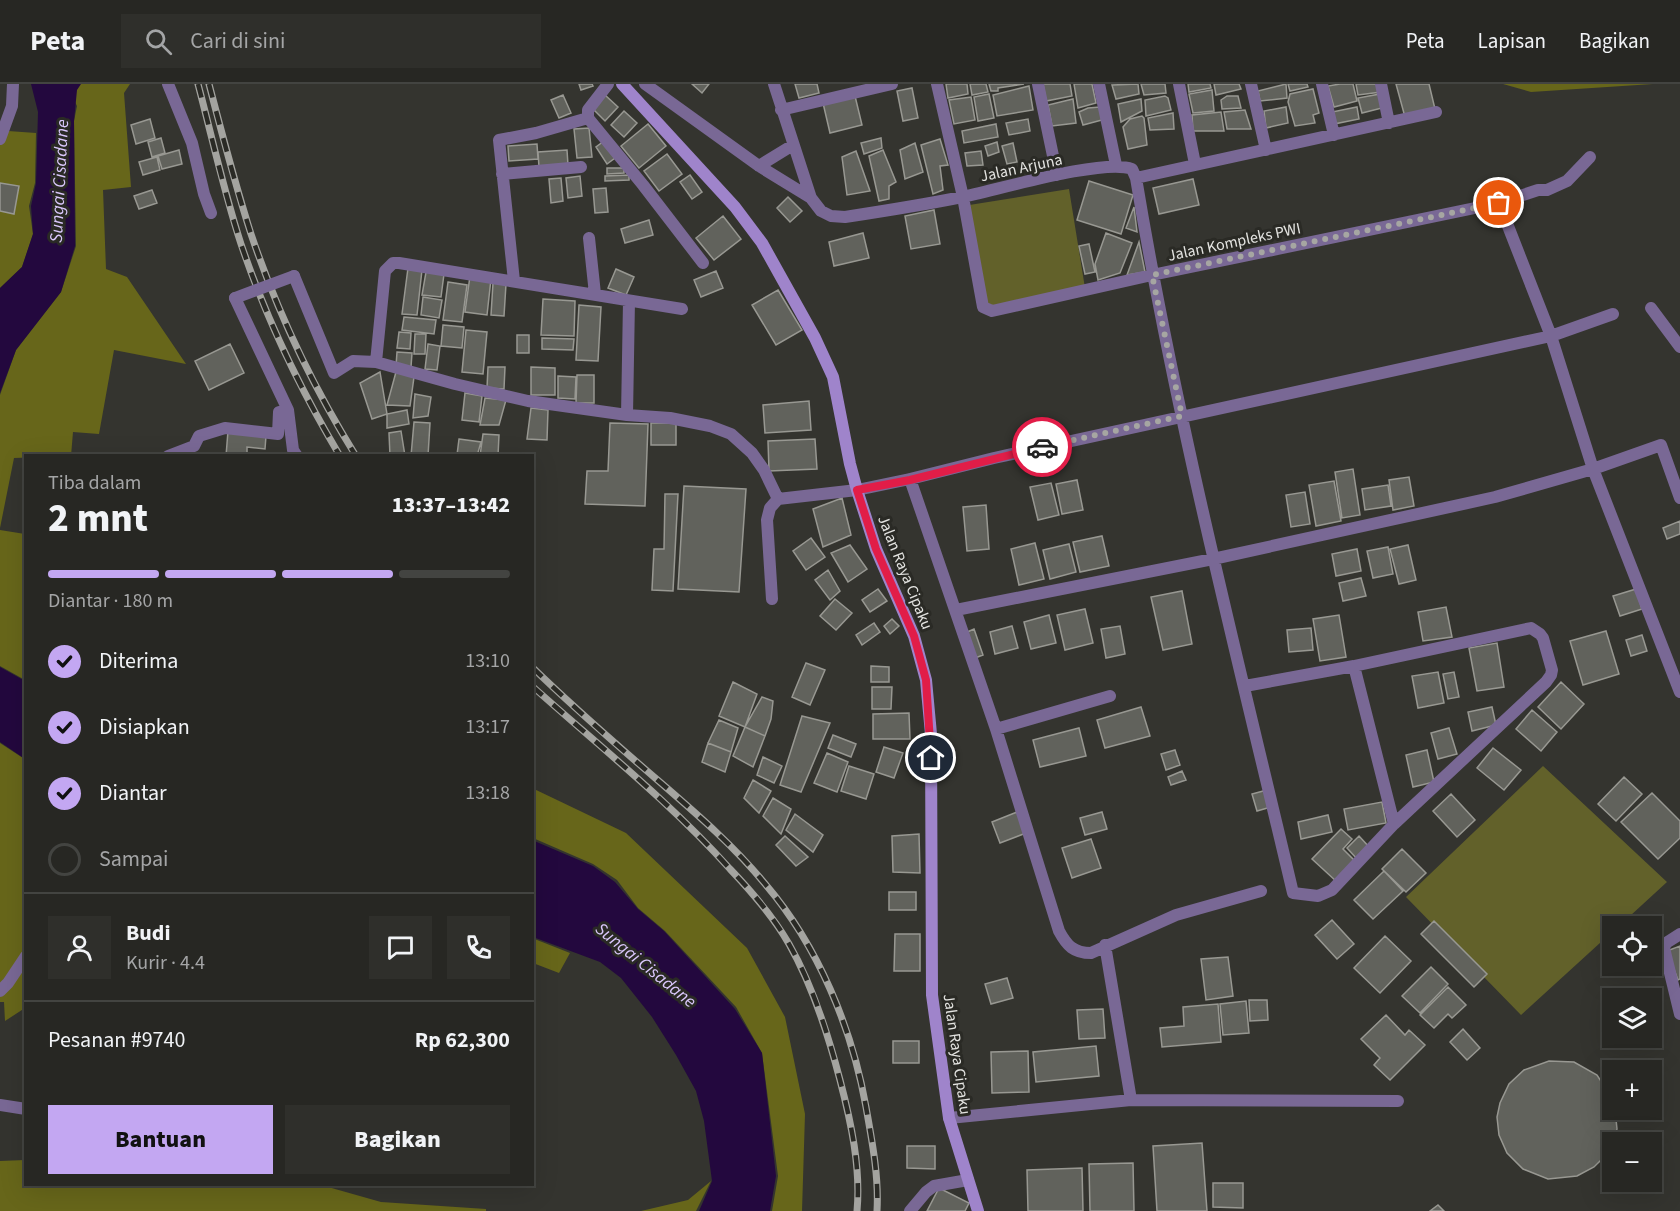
<!DOCTYPE html>
<html lang="id">
<head>
<meta charset="utf-8">
<style>
  body { margin:0; font-family:"Source Sans 3",sans-serif; background:#2f2f2b; color:#f1f3f6; height:100vh; display:flex; flex-direction:column; font-size:22px; white-space:nowrap }
  * { box-sizing:border-box; margin:0 }
  p { font-size:20px; color:#a4a5a6 }
  .icon { flex:none; width:33px; height:33px; fill:none; stroke:currentColor; stroke-width:2; stroke-linecap:round; stroke-linejoin:round }
  .map { position:relative; flex:1; overflow:hidden }
  .drawer { position:absolute; left:24px; top:370px; width:510px; height:732px; display:flex; flex-direction:column; background:#272723; border-radius:0px; box-shadow:0 6px 24px #0002,0 0 0 2px #434441 }
  .drawer>* { flex:none }
  .buttons { position:absolute; left:1602px; top:832px; display:grid; gap:12px }
  .buttons a { display:grid; place-items:center; width:60px; height:60px; border-radius:0px; background:#272723; box-shadow:0 6px 24px #0002,0 0 0 2px #434441; font-size:30px }
  .pin { position:absolute; display:grid; place-items:center; width:51px; height:51px; color:#fff; margin:-26px; border:3px solid #fff; border-radius:50%; box-shadow:0 2px 6px #0007 }
  .courier { position:absolute; display:grid; place-items:center; width:60px; height:60px; margin:-30px; border:4px solid #e11d48; border-radius:50%; background:#fff; color:#222; box-shadow:0 2px 8px #0007 }
  .summary em { font-style:normal; font-weight:800 }
  .summary div { display:flex; flex-direction:column-reverse }
  .summary { display:flex; align-items:center; justify-content:space-between; height:102px; padding:0 24px }
  h1 { font-size:39px; font-weight:800; line-height:45px }
  .bar { display:grid; grid-template-columns:repeat(4,1fr); gap:9px 6px; align-content:center; height:72px; padding:0 24px }
  .bar i { height:8px; border-radius:4px; background:#434441 }
  .bar .active { background:#c3a7f2 }
  .bar p { grid-column:span 4 }
  .line { display:flex; align-items:center; gap:15px; padding:0 24px; border-top:2px solid #434441 }
  .line div { flex:1 }
  .round { display:grid; place-items:center; flex:none; width:63px; height:63px; border-radius:0px; background:#2f2f2b }
  ol { padding:0 24px; list-style:none }
  li { display:flex; align-items:center; gap:18px; height:66px }
  li p { margin-inline-start:auto }
  li .icon { padding:6px; border-radius:50%; background:#c3a7f2; color:#111; stroke-width:4 }
  li:last-child { color:#a4a5a6 }
  li i { width:33px; height:33px; border:3px solid #434441; border-radius:50% }
  .primary-button { display:flex; gap:12px; margin-top:auto; padding:12px 24px }
  .primary-button a { flex:1; height:69px; border-radius:0px; background:#c3a7f2; color:#111; font-size:24px; font-weight:800; line-height:69px; text-align:center }
  .primary-button a+a { background:#2f2f2b; color:#f1f3f6 }
  header { display:flex; align-items:center; gap:36px; box-sizing:border-box; height:84px; padding:0 30px; background:#272723; border-bottom:2px solid #434441 }
  header strong { font-size:28px }
  nav { display:flex; gap:33px; margin-inline-start:auto; font-size:21px }
  .search { width:420px; height:54px; background:#2f2f2b; display:flex; align-items:center; gap:15px; box-sizing:border-box; padding:0 21px; border-radius:0px; color:#a4a5a6; font-size:22px }
  .map>svg:first-child { display:block }
  .green { fill:#62612a }
  .forest { fill:#67661a }
  .water { fill:#23083e }
  .building { fill:#61625c; stroke:#989892; stroke-width:1.5 }
  .lines { fill:none; stroke-linecap:round; stroke-linejoin:round }
  .street { stroke:#796895; stroke-width:12 }
  .secondary { stroke:#9f84cb; stroke-width:12 }
  .rail-casing { stroke:#a4a4a0; stroke-width:7 }
  .rail { stroke:#2a2a25; stroke-width:4.5; stroke-dasharray:14; stroke-linecap:butt }
  .street-bridge { stroke:#796895; stroke-width:12 }
  .done { stroke:#a6a6a2; stroke-width:6; stroke-dasharray:0 10.8 }
  .route { stroke:#e11d48; stroke-width:8 }
  .labels { text-anchor:middle; stroke-width:6; stroke-linejoin:round; paint-order:stroke }
  .street-label { font-size:16px; fill:#e3e3e0; stroke:#2a2a25 }
  .water-label { font-size:18px; font-style:italic; fill:#dac7fc; stroke:#2a2a25 }
</style>
</head>
<body>
<header>
<strong>Peta</strong>
<div class="search"><svg class="icon" aria-label="search" viewBox="0 0 24 24"><circle cx="10" cy="10" r="6"/><path d="M15 15l6 6"/></svg>Cari di sini</div>
<nav><a>Peta</a><a>Lapisan</a><a>Bagikan</a></nav>
</header>
<div class="map">
<svg width="1680" height="1127" viewBox="0 0 1680 1127">
  <rect width="100%" height="100%" fill="#34342f"/>
  <path class="green" d="M1069,105L1085,204L984,223L963,122Z
    M1543,682L1667,798L1618,843H1612V848L1521,931L1406,813Z"/>
  <path class="forest" d="M66,0H130L124,9L131,103L103,106L106,185L127,193L186,280L114,266L99,350L73,348L71,372L14,374L0,444V311L16,266L61,208L76,162L74,37L77,22Z
    M1503,0H1653L1531,8Z
    M8,47L36,49L35,99L29,122L33,150L22,183L0,204V58Z
    M0,446L25,450V596L0,582Z
    M0,659L26,676L25,924L5,937L4,918H0Z
    M532,704L626,749L747,864L785,933L805,1030L802,1127H772L778,1092L762,969L736,923L665,847L638,824L617,796L593,780L533,754Z
    M532,854L570,869L559,889L533,879Z
    M25,1076L26,1101H321L381,1118L486,1125V1127H0V1077Z
    M711,1097L696,1127H641L688,1116Z"/>
  <path class="water" d="M31,0H81L77,6L74,37L75,162L61,208L16,266L0,309V204L22,183L33,150L31,122L36,99L38,28Z
    M0,583L25,597V675L0,658Z
    M532,756L593,782L615,798L638,825L664,847L735,925L762,969L776,1092L770,1127H699L712,1097L704,1037L696,1007L676,971L652,933L621,894L600,878L533,853Z"/>
  <path class="building" d="M579,0H592L593,2L581,6Z
    M692,0H709L702,9Z
    M795,0H817L819,9L799,14Z
    M946,0H967L968,10L948,14Z
    M970,0H986L988,8L972,11Z
    M989,0H1024L998,4V7H991Z
    M1043,0H1070L1072,12L1046,17Z
    M1074,0H1092L1096,19L1078,24Z
    M1138,0L1139,10L1116,15L1112,1Z
    M1141,0H1165L1166,9L1144,11Z
    M1188,0H1210L1211,4L1189,8Z
    M1214,0H1239L1241,5L1216,11Z
    M1286,0L1287,14L1260,17L1258,7Z
    M1288,0H1307L1308,3L1290,7Z
    M1340,0H1353L1357,17L1334,23L1328,2Z
    M1356,0H1380L1381,8L1358,11Z
    M1396,0H1429L1435,25L1405,33Z
    M1029,2L1033,26L997,32L993,11Z
    M912,4L918,34L903,37L897,7Z
    M1313,5L1319,29L1313,31L1315,39L1295,42L1288,18L1290,10Z
    M1212,6L1214,27L1193,29L1189,10Z
    M989,10L994,34L978,37L974,13Z
    M1380,10L1382,24L1362,29L1358,14Z
    M563,11L571,29L559,34L551,16Z
    M605,11L618,23L605,37L592,24Z
    M855,12L862,41L830,49L823,19Z
    M1165,12L1168,14L1171,26L1146,32L1145,16Z
    M1227,12H1238L1241,24L1222,25L1221,16Z
    M971,13L975,36L954,40L949,16Z
    M1073,15L1076,39L1052,42L1048,21Z
    M1141,15L1142,27L1121,38L1118,20Z
    M1100,23L1102,36L1083,41L1079,28L1088,24Z
    M1286,23L1288,39L1266,44L1264,27Z
    M1357,23L1359,35L1334,40L1332,28Z
    M1245,26L1251,45H1227L1224,28Z
    M624,27L637,39L624,53L611,41Z
    M1221,28L1224,47H1193L1192,31Z
    M1173,29L1174,45L1150,46L1148,34Z
    M1142,32L1144,34L1147,61L1128,65L1123,43L1130,35Z
    M150,35L155,54L136,60L131,41Z
    M1028,35L1030,47L1009,51L1006,39Z
    M648,40L666,62L639,84L621,62Z
    M996,40L998,53L964,59L962,47Z
    M589,44L592,73L577,74L574,45Z
    M161,54L165,69L152,73L148,58Z
    M881,54L882,64L864,70L861,59Z
    M940,55L948,81L940,82L943,106L933,110L921,61Z
    M604,57L615,74L607,80L596,63Z
    M997,58L999,68L988,72L985,62Z
    M915,59L923,88L905,95L900,66Z
    M1013,59L1017,78L1007,80L1002,62Z
    M537,60L538,75L509,77L508,62Z
    M179,66L182,80L162,85L158,72Z
    M567,66L568,81L539,83L538,68Z
    M883,66L896,98L889,102V115L879,117L869,72Z
    M856,67L870,107L847,111L842,73Z
    M981,67L983,81L967,82L965,69Z
    M667,70L682,90L659,107L644,87Z
    M157,73L160,86L143,91L139,78Z
    M607,84H624V89L607,90Z
    M629,91V96L605,97V92Z
    M690,91L702,108L692,115L680,98Z
    M580,92L582,112L568,114L566,94Z
    M561,94L563,117L551,119L549,95Z
    M1193,95L1199,121L1159,130L1153,104Z
    M1089,97L1133,111L1121,150L1077,136Z
    M0,99L19,102L14,130L0,127Z
    M606,104L608,128L595,129L593,105Z
    M152,106L157,119L139,125L134,112Z
    M788,113L802,127L790,138L777,124Z
    M1134,123L1137,148L1126,144Z
    M934,126L940,160L911,165L905,132Z
    M723,132L741,155L714,176L696,154Z
    M649,136L653,151L625,159L621,145Z
    M863,149L869,174L834,182L829,158Z
    M1106,149L1132,159L1120,189L1098,196L1095,180Z
    M1139,158L1145,188L1127,191Z
    M1089,160L1095,188L1085,190L1079,162Z
    M408,184L422,186L417,231L402,230Z
    M616,185L634,193L626,211L608,204Z
    M716,187L723,204L701,213L694,196Z
    M426,188L444,190L441,213L422,211Z
    M470,192L491,195L487,231L465,228Z
    M448,198L467,201L462,238L443,236Z
    M493,199L506,200L504,232L491,231Z
    M778,206L802,246L776,261L752,221Z
    M423,213L442,216L439,234L421,231Z
    M543,215L575,217L574,252L541,251Z
    M579,221L601,223L598,277L576,276Z
    M404,233L436,236L434,250L402,246Z
    M443,241L464,243L462,264L441,262Z
    M466,246L487,248L483,290L462,288Z
    M399,248L411,249L410,265L397,264Z
    M415,250H426L425,270H414Z
    M517,251H529V269H517Z
    M542,254L574,255L573,266L542,265Z
    M230,260L244,289L209,306L195,277Z
    M428,260L440,262L437,286L425,285Z
    M397,268L412,269L411,283L396,282Z
    M488,283H505L504,305L487,304Z
    M531,283L555,284V311H531Z
    M380,288L387,330L372,335L360,299Z
    M396,288L414,293L410,322L387,321Z
    M577,291H594V319H576Z
    M558,292L576,293L575,315L558,314Z
    M465,309L482,312L479,338L462,336Z
    M415,310L431,313L428,332L413,334Z
    M485,314L506,316L499,341H480Z
    M809,317L811,346L765,349L763,321Z
    M531,324L548,326L547,356L527,355Z
    M407,326L409,340L387,344V330Z
    M414,338L430,339L428,372H411Z
    M610,339L648,340L645,422L585,420L587,387H608Z
    M651,339H676V361H651Z
    M228,347L266,352L265,365L247,363V372H226Z
    M401,347L405,372H390L389,349Z
    M483,350L499,351L498,372H480Z
    M459,355L481,358L477,372L457,371Z
    M815,355L817,385L769,387L768,357Z
    M1353,385L1360,431L1342,434L1335,388Z
    M1409,393L1414,422L1393,426L1389,396Z
    M1077,396L1083,426L1062,430L1056,400Z
    M1334,397L1341,437L1316,442L1309,401Z
    M1051,399L1059,431L1038,436L1030,403Z
    M1388,401L1391,422L1365,426L1362,405Z
    M684,402L746,405L739,508L678,505Z
    M1305,408L1310,440L1291,443L1286,411Z
    M665,410H678L673,507L652,506L654,465H664Z
    M842,414L851,451L823,463L813,425Z
    M986,421L989,465L967,467L963,423Z
    M1680,437V450L1667,455L1663,444Z
    M1102,452L1109,482L1080,488L1073,458Z
    M811,454L825,473L806,486L793,467Z
    M1035,459L1044,495L1019,501L1011,465Z
    M1069,460L1076,488L1050,495L1043,466Z
    M850,461L867,485L848,498L831,469Z
    M1408,461L1416,496L1399,500L1390,465Z
    M1388,463L1393,490L1373,494L1367,467Z
    M1357,465L1361,487L1336,492L1332,470Z
    M828,486L840,507L830,516L815,496Z
    M1361,494L1366,512L1343,517L1339,499Z
    M878,505L887,517L870,528L862,516Z
    M1636,505L1642,525L1620,532L1613,512Z
    M1182,507L1192,560L1163,566L1151,513Z
    M835,515L852,529L836,546L820,532Z
    M1446,523L1452,553L1423,557L1418,528Z
    M1085,525L1093,559L1065,566L1057,531Z
    M1049,531L1056,559L1031,565L1024,538Z
    M1339,531L1346,573L1320,577L1313,535Z
    M892,535L899,542L890,550L884,542Z
    M874,539L880,548L862,561L856,551Z
    M1012,542L1018,564L995,570L990,548Z
    M1120,542L1125,570L1106,574L1101,545Z
    M1311,544L1313,566L1289,568L1287,546Z
    M974,545L983,571L975,574L965,549Z
    M1606,547L1619,590L1583,601L1570,557Z
    M1642,551L1647,567L1631,572L1626,556Z
    M1497,559L1504,603L1477,607L1469,564Z
    M806,579L825,586L810,621L792,613Z
    M871,582L889,583V598H871Z
    M1438,588L1444,619L1418,624L1412,592Z
    M1454,588L1459,613L1448,615L1443,590Z
    M733,598L757,610L745,643L719,632Z
    M1561,598L1584,620L1561,645L1538,623Z
    M872,603H892L891,625H872Z
    M762,613L773,617L771,635L765,652L745,643Z
    M1141,623L1150,652L1105,664L1097,636Z
    M1492,623L1496,641L1472,647L1468,628Z
    M1532,626L1557,648L1541,667L1516,645Z
    M909,629L910,655H873V630Z
    M802,632L830,639L801,708L780,701Z
    M719,636L738,644L731,668L708,659Z
    M745,643L765,652L753,683L733,672Z
    M1079,644L1086,672L1040,683L1033,656Z
    M1449,644L1457,670L1438,675L1431,649Z
    M833,651L856,660L851,673L828,664Z
    M708,659L731,668L725,688L702,678Z
    M884,663L903,669L894,694L876,688Z
    M1493,664L1521,686L1504,706L1477,684Z
    M1175,666L1180,681L1166,686L1161,670Z
    M1427,666L1434,698L1413,703L1406,671Z
    M827,669L848,678L837,708L814,699Z
    M763,673L782,682L774,699L757,691Z
    M849,682L874,690L866,715L841,707Z
    M1182,687L1186,696L1171,701L1168,693Z
    M1624,693L1642,710L1616,737L1598,720Z
    M753,696L771,707L759,729L744,714Z
    M1267,706L1271,723L1257,727L1252,710Z
    M1652,709L1680,737V754L1658,775L1621,738Z
    M1451,710L1475,736L1457,753L1433,727Z
    M773,714L791,725L781,750L763,732Z
    M1382,718L1386,739L1348,746L1344,725Z
    M1017,728L1026,749L1000,759L992,738Z
    M1102,728L1107,745L1085,751L1080,734Z
    M795,730L823,751L813,768L786,746Z
    M1328,731L1332,748L1301,755L1298,738Z
    M1341,745L1352,755L1343,765L1356,778L1337,798L1312,775Z
    M919,750L920,789L893,788L892,752Z
    M785,752L808,773L796,782L776,761Z
    M1359,752L1370,764L1358,776L1347,764Z
    M1091,755L1101,784L1072,794L1062,764Z
    M1402,765L1426,789L1406,808L1382,785Z
    M1384,787L1403,807L1373,835L1354,816Z
    M889,808H916V826H889Z
    M1332,836L1354,860L1337,875L1315,851Z
    M1434,837L1487,890L1474,903L1421,850Z
    M895,850H920V887H894Z
    M1385,852L1411,877L1380,909L1354,884Z
    M1680,862V895L1678,896L1667,867Z
    M1228,873L1233,912L1206,916L1201,875Z
    M1431,883L1448,900L1420,929L1402,912Z
    M1007,894L1013,914L991,920L985,900Z
    M1448,903L1466,921L1452,934L1448,930L1434,944L1420,931Z
    M1249,916H1267L1268,936L1250,937Z
    M1246,917L1249,949L1223,951L1220,920Z
    M1218,920L1221,958L1162,963L1160,944L1184,942L1183,923Z
    M1103,925L1105,954L1079,955L1077,926Z
    M1386,931L1405,951L1409,946L1425,961L1390,996L1374,981L1380,974L1361,955Z
    M1463,945L1480,964L1467,976L1450,958Z
    M893,957H919V979H893Z
    M1096,962L1099,992L1036,998L1033,968Z
    M1028,967L1029,1008L992,1009L991,968Z
    M1549,977L1574,978L1597,991L1612,1014V1026H1615L1617,1045L1611,1066L1594,1083L1577,1092L1548,1095L1523,1085L1507,1069L1499,1051L1497,1033L1500,1019L1509,1000L1524,986Z
    M1202,1059L1207,1127H1157L1153,1062Z
    M907,1062H935V1085L907,1084Z
    M1133,1079L1134,1127H1090L1089,1080Z
    M1082,1084L1083,1127H1028L1027,1086Z
    M1213,1099H1243V1124L1213,1123Z
    M939,1104L969,1119L965,1127H927Z
    M1438,1121L1444,1127H1430Z"/>
  <g class="lines">
    <path class="street" d="M168,0L192,59L204,110L211,129
      M645,0L759,82L811,114L821,127L831,132L845,133C884,127 923,121 962,113C997,106 1104,74 1132,85L1136,94C1176,335 1237,571 1293,809L1318,812L1332,806L1394,740L1546,598L1551,591L1552,586L1543,554L1540,550L1531,544L1354,582L1245,602
      M774,0L811,114
      M937,0L963,113L983,223L992,227L1152,191L1499,119L1538,106H1547L1567,97L1590,73
      M1038,0L1057,91
      M1099,0L1116,81
      M1179,0L1195,80
      M1251,0L1266,66
      M1322,0L1334,51
      M1381,0L1389,39
      M781,26L892,0
      M588,34L643,101L703,179
      M0,55L12,22L13,0
      M759,82L793,61
      M502,90L581,83
      M1136,94L1436,28
      M1499,119L1551,252L1593,385L1680,608
      M589,154L595,210
      M294,192L334,289L353,277L376,278L455,300L528,317L627,331L670,334L710,342L731,350L752,369L764,386L778,415
      M514,197L499,56L536,49L588,34V26L608,0
      M235,214L288,326L293,366L297,372
      M1651,224L1680,263
      M376,278L385,187L393,179H399L682,225
      M627,331L629,217
      M168,372L194,362L199,352L225,344L278,350L279,328L288,326
      M910,395L996,645L1059,847C1067,862 1074,869 1091,869L1176,831L1261,807
      M772,515L767,436L770,424L778,415L857,406L910,395L994,374L1551,252L1613,230
      M956,526L1213,475L1495,413L1593,385L1661,361L1680,414
      M1354,582L1394,740
      M996,645L1110,612
      M1680,850L1666,859L1664,864L1680,930
      M1105,861L1131,1016
      M0,907L8,899L26,872
      M0,1021L26,1025
      M949,1034L1131,1016L1398,1017
      M910,1127L926,1108L934,1102L968,1096"/>
    <path class="secondary" d="M622,0L735,123L762,159L815,254L833,293L850,380L857,406L876,465L914,552L926,596L931,650L932,911L949,1034L978,1127"/>
    <defs>
      <path id="rail" d="M198,0C212,53 224,108 241,160C266,234 300,305 340,372
        M209,0C222,50 235,100 251,150C277,227 313,303 356,372
        M532,583C574,624 618,662 661,699C698,731 735,763 766,801C818,862 852,944 866,1023C872,1057 879,1092 877,1127
        M532,602C599,662 670,718 730,785C752,808 773,832 789,860C813,902 828,950 840,996C851,1038 861,1084 857,1127"/>
    </defs>
    <use href="#rail" class="rail-casing"/>
    <use href="#rail" class="rail"/>
    <path class="street-bridge" d="M235,214L294,192"/>
  </g>
  <g class="lines">
    <path class="done" d="M1042,363L1182,332L1152,191L1499,119"/>
    <path class="route" d="M931,674L926,596L914,552L876,465L857,406L910,396L1042,363"/>
  </g>
  <g class="labels">
    <g class="street-label">
      <text transform="translate(1021 83) rotate(-12)" y="6">Jalan Arjuna</text>
      <text transform="translate(1234 157) rotate(-12)" y="6">Jalan Kompleks PWI</text>
      <text transform="translate(906 488) rotate(68)" y="6">Jalan Raya Cipaku</text>
      <text transform="translate(958 970) rotate(82)" y="6">Jalan Raya Cipaku</text>
    </g>
    <g class="water-label">
      <text transform="translate(59 97) rotate(-87)" y="6">Sungai Cisadane</text>
      <text transform="translate(646 881) rotate(39)" y="6">Sungai Cisadane</text>
    </g>
  </g>
</svg>
<div class="buttons">
<a><svg class="icon" aria-label="locate" viewBox="0 0 24 24"><circle cx="12" cy="12" r="6"/><path d="M12 2v4M12 18v4M2 12h4M18 12h4"/></svg></a>
<a><svg class="icon" aria-label="layers" viewBox="0 0 24 24"><path d="M12 4l9 5-9 5-9-5zM3 14l9 5 9-5"/></svg></a>
<a>+</a>
<a>−</a>
</div>
<div class="pin" style="left:1499px;top:119px;background:#ea580c"><svg class="icon" aria-label="bag" viewBox="0 0 24 24"><path d="M5 8h14l-1 12H6zM9 8a3 3 0 0 1 6 0"/></svg></div>
<div class="pin" style="left:931px;top:674px;background:#1f2937"><svg class="icon" aria-label="home" viewBox="0 0 24 24"><path d="M3 11l9-7 9 7M6 9v11h12V9"/></svg></div>
<div class="courier" style="left:1042px;top:363px"><svg class="icon" aria-label="car" viewBox="0 0 24 24"><path d="M5 17H2v-5l4-1 3-4h7l3 4 3 1v5h-3M9 17h6M6 11h13"/><circle cx="7" cy="17" r="2"/><circle cx="17" cy="17" r="2"/></svg></div>
<section class="drawer">
<div class="summary"><div><h1>2 mnt</h1><p>Tiba dalam</p></div><em>13:37–13:42</em></div>
<div class="bar"><i class="active"></i><i class="active"></i><i class="active"></i><i></i><p>Diantar · 180 m</p></div>
<ol>
<li><svg class="icon" aria-label="check" viewBox="0 0 24 24"><path d="M5 12l5 5 9-10"/></svg>Diterima<p>13:10</p></li>
<li><svg class="icon" aria-label="check" viewBox="0 0 24 24"><path d="M5 12l5 5 9-10"/></svg>Disiapkan<p>13:17</p></li>
<li><svg class="icon" aria-label="check" viewBox="0 0 24 24"><path d="M5 12l5 5 9-10"/></svg>Diantar<p>13:18</p></li>
<li><i></i>Sampai</li>
</ol>
<div class="line" style="height:108px"><a class="round"><svg class="icon" aria-label="person" viewBox="0 0 24 24"><circle cx="12" cy="8" r="4"/><path d="M4 21q1-7 8-7t8 7"/></svg></a><div><b>Budi</b><p>Kurir · 4.4</p></div><a class="round"><svg class="icon" aria-label="chat" viewBox="0 0 24 24"><path d="M4 5h16v11H9l-5 4z"/></svg></a><a class="round"><svg class="icon" aria-label="phone" viewBox="0 0 24 24"><path d="M5 4h4l2 5-3 2q2 4 5 5l2-3 5 2v4C11 20 4 13 5 4z"/></svg></a></div>
<div class="line" style="height:78px"><div>Pesanan #9740</div><b>Rp 62,300</b></div>
<div class="primary-button"><a>Bantuan</a><a>Bagikan</a></div>
</section>
</div>
</body>
</html>
